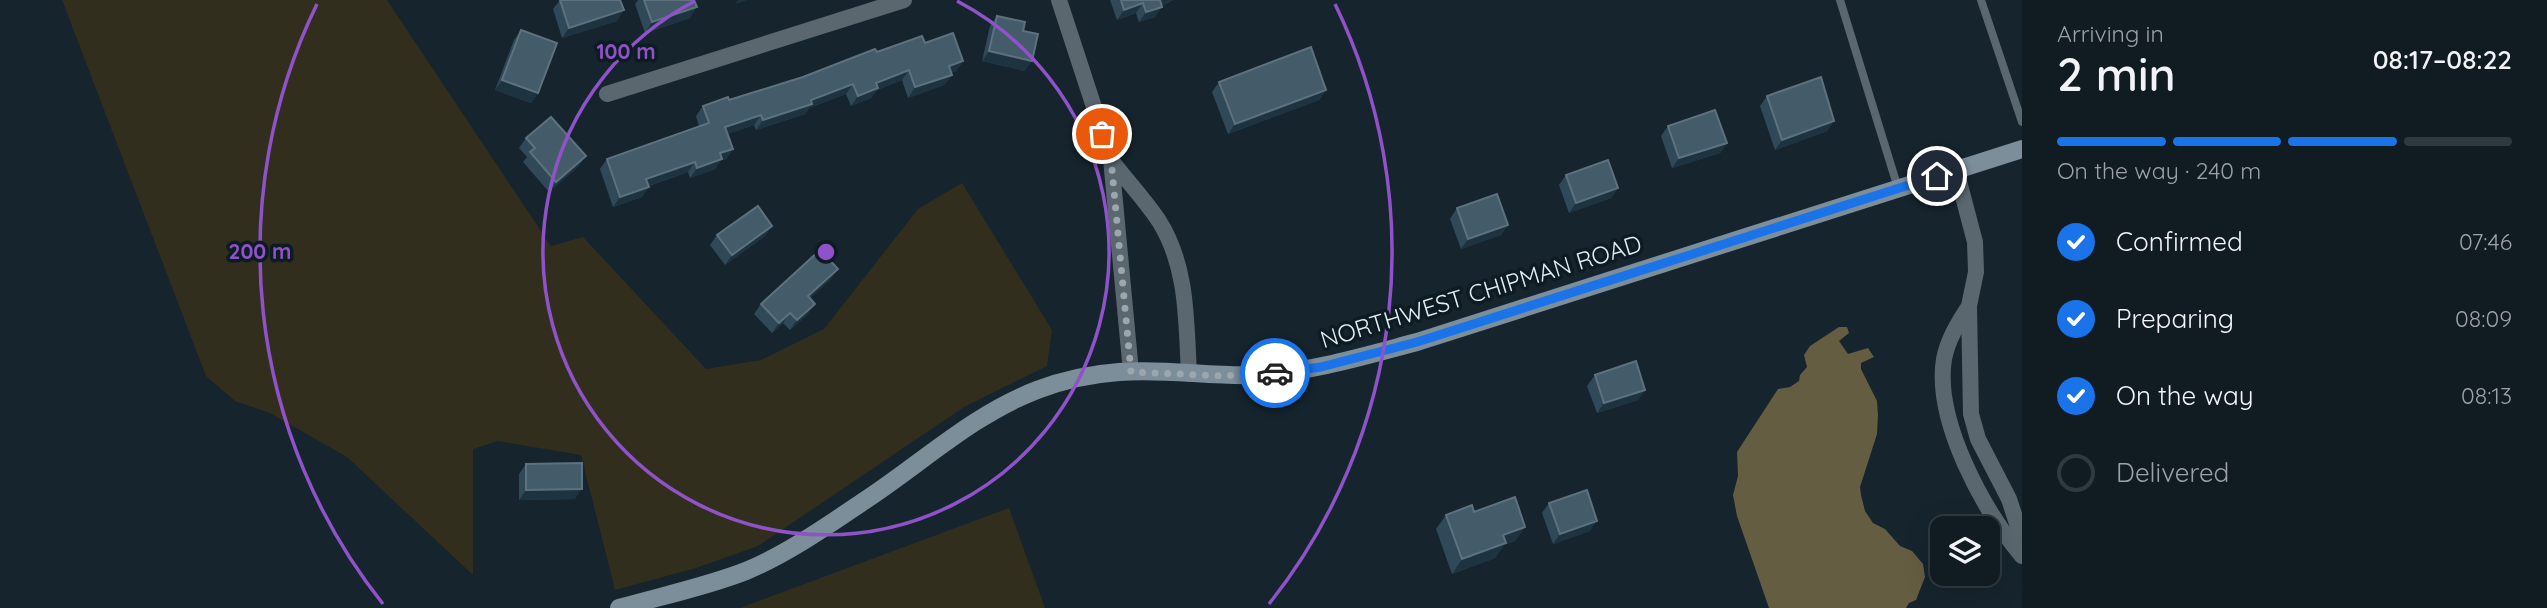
<!DOCTYPE html>
<html lang="en">
<head>
<meta charset="utf-8">
<style>
  body { margin:0; font-family:Quicksand,sans-serif; background:#1e282f; color:#f1f3f6; height:100vh; display:flex; flex-direction:column; font-size:26px; white-space:nowrap }
  * { box-sizing:border-box; margin:0 }
  p { font-size:23px; color:#9ca1a5 }
  .icon { flex:none; width:38px; height:38px; fill:none; stroke:currentColor; stroke-width:2; stroke-linecap:round; stroke-linejoin:round }
  .map { position:relative; flex:1; overflow:hidden }
  .drawer { display:flex; flex-direction:column; background:#101b22; width:525px }
  .drawer>* { flex:none }
  .tools { position:absolute; left:1930px; top:516px; display:grid; gap:14px }
  .tools a { display:grid; place-items:center; width:70px; height:70px; border-radius:14px; background:#101b22; box-shadow:0 7px 28px #0002,0 0 0 2px #303940; font-size:35px }
  .pin { position:absolute; display:grid; place-items:center; width:60px; height:60px; color:#fff; margin:-30px; border:4px solid #fff; border-radius:50%; box-shadow:0 2px 7px #0007 }
  .courier { position:absolute; display:grid; place-items:center; width:70px; height:70px; margin:-35px; border:5px solid #1a73e8; border-radius:50%; background:#fff; color:#222; box-shadow:0 2px 9px #0007 }
  .overview em { font-style:normal; font-weight:600 }
  .overview div { display:flex; flex-direction:column-reverse }
  .overview { display:flex; align-items:center; justify-content:space-between; height:119px; padding:0 35px }
  h1 { font-size:46px; font-weight:600; line-height:52px }
  .bar { display:grid; grid-template-columns:repeat(4,1fr); gap:10px 7px; align-content:center; height:84px; padding:0 35px }
  .bar i { height:9px; border-radius:5px; background:#303940 }
  .bar .on { background:#1a73e8 }
  .bar p { grid-column:span 4 }
  ol { padding:0 35px; list-style:none }
  li { display:flex; align-items:center; gap:21px; height:77px }
  li p { margin-inline-start:auto }
  li .icon { padding:7px; border-radius:50%; background:#1a73e8; color:#fff; stroke-width:4 }
  li:last-child { color:#9ca1a5 }
  li i { width:38px; height:38px; border:4px solid #303940; border-radius:50% }
  main { display:flex; flex:1; min-height:0 }
  .map>svg:first-child { display:block }
  .green { fill:#322e1e }
  .water { fill:#655d42 }
  .lines { fill:none; stroke-linecap:round; stroke-linejoin:round }
  .lane { stroke:#5b676f; stroke-width:8 }
  .street { stroke:#5b676f; stroke-width:16 }
  .secondary { stroke:#7b8e9a; stroke-width:18 }
  .wall { fill:#304959 }
  .shaded-wall { fill:#1e3340 }
  .building { fill:#445b69; stroke:#5d727e; stroke-width:2 }
  .done { stroke:#9ba6ad; stroke-width:7; stroke-dasharray:0 12.6 }
  .route { stroke:#1a73e8; stroke-width:9 }
  .ring { fill:none; stroke:#9052c9; stroke-width:3.5 }
  .labels { text-anchor:middle; stroke-width:7; stroke-linejoin:round; paint-order:stroke }
  .street-label { font-size:24px; fill:#e3ecf2; stroke:#0d1b23 }
  .centre { fill:#9052c9; stroke:#0d1b23; stroke-width:3.5 }
  .ring-label { font-size:21px; text-anchor:middle; font-weight:bold; fill:#9052c9; stroke:#0d1b23; stroke-width:7; stroke-linejoin:round; paint-order:stroke }
</style>
</head>
<body>
<main>
<div class="map">
<svg width="2022" height="608" viewBox="0 0 2022 608">
  <rect width="100%" height="100%" fill="#16242d"/>
  <path class="green" d="M62,0H387L551,246L583,237L706,369L761,360L824,329L918,209L962,183L1052,330L1047,366L964,407L758,546L696,568L615,590L581,455L498,441L473,449V575L347,457L270,413L235,401L206,376Z
    M1009,508L1045,608H740Z"/>
  <path class="water" d="M1839,327H1847L1849,333L1839,341L1848,354L1868,348L1874,357L1861,363V369L1877,401L1878,415L1877,434L1860,487L1861,495L1865,511L1873,523L1885,529L1900,546L1912,551L1923,564L1925,577L1916,600L1909,603L1906,608H1769L1737,516L1733,495L1738,476L1737,452L1778,389L1790,387L1799,381L1800,375L1807,367L1804,355L1810,346Z"/>
  <g class="lines">
    <path class="lane" d="M1840,0L1898,188
      M1981,0L2022,122"/>
    <path class="street" d="M1059,0L1111,159L1131,372
      M607,94L904,0
      M1112,161C1127,181 1145,200 1159,221C1188,267 1186,321 1189,374
      M1956,170L1975,242L1976,272L1969,306L1971,414L1978,439L2009,499L2022,539
      M1969,306C1958,323 1948,339 1944,359C1934,421 1984,511 2022,556"/>
    <path class="secondary" d="M619,608C661,596 705,587 746,571C787,554 827,526 864,501C922,463 972,415 1037,390C1063,380 1091,374 1119,372C1165,368 1211,377 1257,375C1311,372 1364,356 1417,342L2022,149"/>
  </g>
  <path class="wall" d="M560,0H620L617,21L562,38L553,9Z
    M638,0H694L690,18L645,33L635,4Z
    M1110,0H1173L1162,6L1155,17L1139,22L1136,13L1117,20Z
    M997,16L1023,31L1025,71L982,61L990,26Z
    M521,30L538,93L531,103L495,90L514,40Z
    M925,43L963,61L956,71L951,73L952,75L944,85L908,98L902,80L877,90L871,98L851,106L846,94L809,108L805,114L756,130L754,125L727,134L733,149L726,159L721,160L715,169L690,178L688,172L649,186L642,197L613,207L600,169L607,159L699,126L696,116L703,106L729,100L803,77L877,52Z
    M1219,82L1326,90L1319,100L1228,134L1212,92Z
    M1767,96L1834,121L1827,131L1775,150L1760,106Z
    M1668,126L1727,143L1720,153L1672,168L1661,136Z
    M526,138L579,166L549,192L523,162L527,157L519,148Z
    M1566,175L1618,188L1611,198L1569,213L1559,185Z
    M1457,208L1508,225L1501,235L1461,249L1450,219Z
    M772,226L765,236L725,265L710,245L717,235Z
    M831,279L810,298L808,314L790,330L783,323L772,333L754,314L761,304Z
    M1595,375L1645,390L1638,400L1597,413L1587,386Z
    M526,464L575,499L519,500V474Z
    M1549,503L1590,531L1553,544L1542,513Z
    M1474,512L1525,527L1515,541L1504,545L1495,558L1452,574L1436,529L1446,515Z"/>
  <path class="shaded-wall" d="M738,0H748L735,4Z
    M1159,0H1173L1168,2L1166,4L1153,9Z
    M1143,3L1136,13L1117,20L1124,10Z
    M697,7L690,18L645,33L652,22Z
    M1162,7L1155,17L1139,22L1146,12Z
    M624,10L617,21L562,38L569,28Z
    M989,51L1032,61L1025,71L982,61Z
    M963,61L956,71L942,76L949,66Z
    M909,70L902,80L877,90L871,98L851,106L858,96L876,83Z
    M952,75L944,85L908,98L915,87Z
    M502,80L538,93L531,103L495,90Z
    M853,84L846,94L809,108L805,114L756,130L763,120Z
    M1326,90L1319,100L1228,134L1235,124Z
    M761,115L754,125L718,137L725,127Z
    M1834,121L1827,131L1775,150L1782,140Z
    M1727,143L1720,153L1672,168L1679,158Z
    M733,149L726,159L721,160L715,169L690,178L697,168L720,153Z
    M586,156L579,166L549,192L556,182Z
    M695,162L688,172L639,189L646,179Z
    M649,187L642,197L613,207L620,197Z
    M1618,188L1611,198L1569,213L1576,203Z
    M1508,225L1501,235L1461,249L1468,239Z
    M772,226L765,236L725,265L732,255Z
    M838,269L831,279L801,306L808,296Z
    M815,304L808,314L790,330L797,320Z
    M790,313L783,323L772,333L779,323Z
    M1645,390L1638,400L1597,413L1604,403Z
    M582,489L575,499L519,500L526,490Z
    M1597,521L1590,531L1553,544L1560,534Z
    M1525,527L1515,541L1504,545L1495,558L1452,574L1462,559L1503,535Z"/>
  <path class="building" d="M560,0H620L624,10L569,28Z
    M644,0H694L697,7L652,22Z
    M1121,0H1160L1162,7L1146,12L1143,3L1124,10Z
    M997,16L1025,22L1023,31L1038,34L1032,61L989,51Z
    M521,30L557,43L538,93L502,80Z
    M953,33L963,61L949,66L952,75L915,87L909,70L876,83L878,88L858,96L853,84L811,100L812,104L763,120L761,115L725,127L733,149L720,153L722,159L697,168L695,162L646,179L649,187L620,197L607,159L709,123L703,106L728,97L729,100L803,77L875,49L877,52L922,36L925,43Z
    M1311,47L1326,90L1235,124L1219,82Z
    M1821,77L1834,121L1782,140L1767,96Z
    M1715,110L1727,143L1679,158L1668,126Z
    M551,117L586,156L556,182L530,152L535,148L526,138Z
    M1608,160L1618,188L1576,203L1566,175Z
    M1497,194L1508,225L1468,239L1457,208Z
    M758,206L772,226L732,255L717,235Z
    M820,250L838,269L808,296L815,304L797,320L790,313L779,323L761,304Z
    M1636,361L1645,390L1604,403L1595,375Z
    M582,463V489L526,490V464Z
    M1587,490L1597,521L1560,534L1549,503Z
    M1515,497L1525,527L1503,535L1506,543L1462,559L1446,515L1472,505L1474,512Z"/>
  <g class="lines">
    <path class="done" d="M1102,134L1111,159L1131,372L1224,376L1275,373"/>
    <path class="route" d="M1275,373L1321,367L1417,342L1937,176"/>
  </g>
  <g class="ring">
    <path d="M957 1A283 283 0 1 1 695 1"/>
    <path d="M383 604A566 566 0 0 1 317 4M1335 4A566 566 0 0 1 1269 604"/>
  </g>
  <g class="labels">
    <g class="street-label">
      <text transform="translate(1481 292) rotate(-17)" y="8">NORTHWEST CHIPMAN ROAD</text>
    </g>
  </g>
  <circle cx="826" cy="252" r="10" class="centre"/>
  <g class="ring-label">
    <text x="626" y="59">100 m</text>
    <text x="260" y="259">200 m</text>
  </g>
</svg>
<div class="tools">
<a><svg class="icon" aria-label="layers" viewBox="0 0 24 24"><path d="M12 4l9 5-9 5-9-5zM3 14l9 5 9-5"/></svg></a>
</div>
<div class="pin" style="left:1102px;top:134px;background:#ea580c"><svg class="icon" aria-label="bag" viewBox="0 0 24 24"><path d="M5 8h14l-1 12H6zM9 8a3 3 0 0 1 6 0"/></svg></div>
<div class="pin" style="left:1937px;top:176px;background:#1f2937"><svg class="icon" aria-label="home" viewBox="0 0 24 24"><path d="M3 11l9-7 9 7M6 9v11h12V9"/></svg></div>
<div class="courier" style="left:1275px;top:373px"><svg class="icon" aria-label="car" viewBox="0 0 24 24"><path d="M5 17H2v-5l4-1 3-4h7l3 4 3 1v5h-3M9 17h6M6 11h13"/><circle cx="7" cy="17" r="2"/><circle cx="17" cy="17" r="2"/></svg></div>
</div>
<section class="drawer">
<div class="overview"><div><h1>2 min</h1><p>Arriving in</p></div><em>08:17–08:22</em></div>
<div class="bar"><i class="on"></i><i class="on"></i><i class="on"></i><i></i><p>On the way · 240 m</p></div>
<ol>
<li><svg class="icon" aria-label="check" viewBox="0 0 24 24"><path d="M5 12l5 5 9-10"/></svg>Confirmed<p>07:46</p></li>
<li><svg class="icon" aria-label="check" viewBox="0 0 24 24"><path d="M5 12l5 5 9-10"/></svg>Preparing<p>08:09</p></li>
<li><svg class="icon" aria-label="check" viewBox="0 0 24 24"><path d="M5 12l5 5 9-10"/></svg>On the way<p>08:13</p></li>
<li><i></i>Delivered</li>
</ol>
</section>
</main>
</body>
</html>
